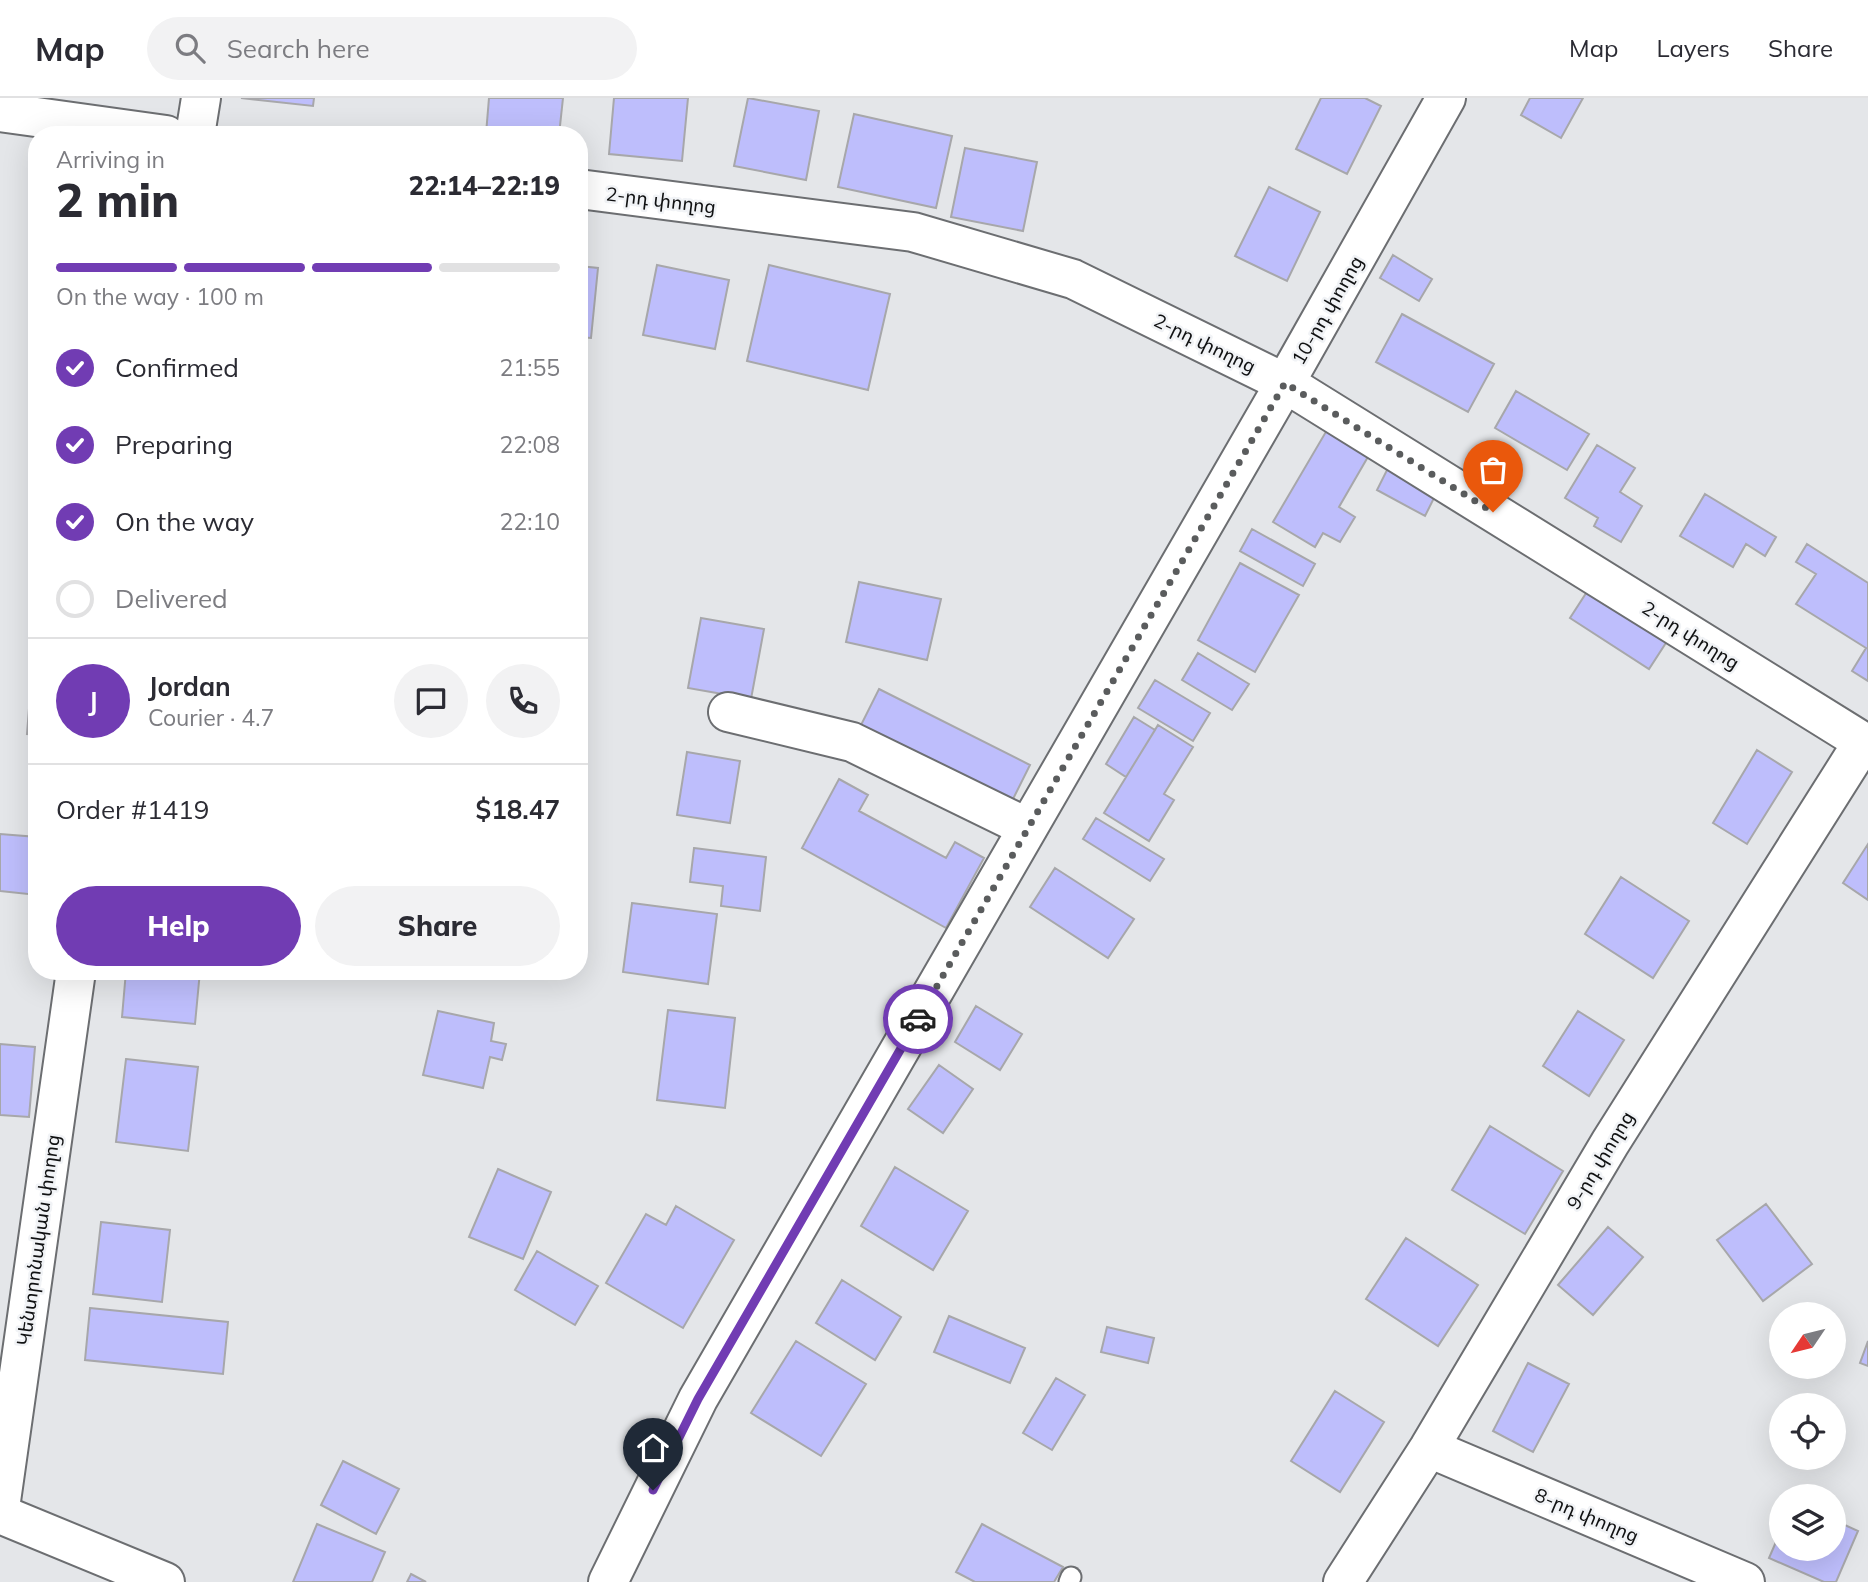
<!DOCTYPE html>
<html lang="en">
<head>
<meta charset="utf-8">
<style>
  body { margin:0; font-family:Mulish,"Noto Sans Armenian",sans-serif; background:#f2f2f3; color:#2b2b33; height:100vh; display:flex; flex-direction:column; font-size:26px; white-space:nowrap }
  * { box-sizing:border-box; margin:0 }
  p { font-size:23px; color:#7c7c81 }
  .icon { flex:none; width:38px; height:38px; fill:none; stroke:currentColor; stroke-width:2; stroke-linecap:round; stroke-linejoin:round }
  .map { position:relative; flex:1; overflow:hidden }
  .drawer { position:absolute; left:28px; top:28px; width:560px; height:854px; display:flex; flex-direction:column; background:#fff; border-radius:28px; box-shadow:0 7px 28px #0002 }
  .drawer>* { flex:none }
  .needle { width:46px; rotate:235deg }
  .tools { position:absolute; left:1769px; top:1204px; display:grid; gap:14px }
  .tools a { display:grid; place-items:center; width:77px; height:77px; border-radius:50%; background:#fff; box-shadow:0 7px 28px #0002; font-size:35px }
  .pin { position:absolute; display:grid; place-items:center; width:60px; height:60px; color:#fff; margin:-72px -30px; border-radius:50% 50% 50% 0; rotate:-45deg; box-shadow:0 0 7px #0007 }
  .pin .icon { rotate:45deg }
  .courier { position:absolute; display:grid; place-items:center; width:70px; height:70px; margin:-35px; border:5px solid #713cb3; border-radius:50%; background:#fff; color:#222; box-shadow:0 2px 9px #0007 }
  .summary em { font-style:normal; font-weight:800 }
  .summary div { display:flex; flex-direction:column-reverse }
  .summary { display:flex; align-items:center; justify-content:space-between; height:119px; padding:0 28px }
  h1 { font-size:46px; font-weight:800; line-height:52px }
  .bar { display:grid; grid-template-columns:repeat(4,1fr); gap:10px 7px; align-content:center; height:84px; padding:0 28px }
  .bar i { height:9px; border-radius:5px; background:#e1e1e2 }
  .bar .current { background:#713cb3 }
  .bar p { grid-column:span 4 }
  .line { display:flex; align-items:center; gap:18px; padding:0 28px; border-top:2px solid #e1e1e2 }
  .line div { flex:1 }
  .round { display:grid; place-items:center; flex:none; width:74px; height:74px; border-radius:37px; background:#f2f2f3 }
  ol { padding:0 28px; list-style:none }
  li { display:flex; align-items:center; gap:21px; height:77px }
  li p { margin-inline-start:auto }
  li .icon { padding:7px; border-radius:50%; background:#713cb3; color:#fff; stroke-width:4 }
  li:last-child { color:#7c7c81 }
  li i { width:38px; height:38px; border:4px solid #e1e1e2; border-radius:50% }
  .action { display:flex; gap:14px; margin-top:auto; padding:14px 28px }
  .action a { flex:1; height:80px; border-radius:42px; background:#713cb3; color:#fff; font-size:28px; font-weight:800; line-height:80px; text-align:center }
  .action a+a { background:#f2f2f3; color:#2b2b33 }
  header { display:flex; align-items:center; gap:42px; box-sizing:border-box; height:98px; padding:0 35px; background:#fff; border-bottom:2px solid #e1e1e2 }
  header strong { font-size:33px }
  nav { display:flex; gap:38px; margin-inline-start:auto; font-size:24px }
  .search { width:490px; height:63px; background:#f2f2f3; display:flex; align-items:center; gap:18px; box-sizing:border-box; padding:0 24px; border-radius:38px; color:#7c7c81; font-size:26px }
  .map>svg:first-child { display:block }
  .building { fill:#bebefc; stroke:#a7a7aa; stroke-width:2 }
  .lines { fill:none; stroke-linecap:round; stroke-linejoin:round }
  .service-casing { stroke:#6c6e71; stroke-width:23 }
  .minor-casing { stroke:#6c6e71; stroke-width:42 }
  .tertiary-casing { stroke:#6c6e71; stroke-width:42 }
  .secondary-casing { stroke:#6c6e71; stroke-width:42 }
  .service { stroke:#fff; stroke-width:19 }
  .minor { stroke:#fff; stroke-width:38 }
  .tertiary { stroke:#fff; stroke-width:38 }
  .secondary { stroke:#fff; stroke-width:38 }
  .done { stroke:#5a5c5d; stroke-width:7; stroke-dasharray:0 12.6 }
  .route { stroke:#713cb3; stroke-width:9 }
  .labels { text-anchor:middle; stroke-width:5; stroke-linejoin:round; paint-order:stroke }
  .street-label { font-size:19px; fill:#101112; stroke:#f1f3f6 }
</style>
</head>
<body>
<header>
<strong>Map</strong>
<div class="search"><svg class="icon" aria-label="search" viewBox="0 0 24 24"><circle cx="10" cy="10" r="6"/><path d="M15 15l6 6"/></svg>Search here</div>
<nav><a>Map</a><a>Layers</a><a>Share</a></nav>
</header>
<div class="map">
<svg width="1868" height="1484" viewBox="0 0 1868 1484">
  <rect width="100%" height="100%" fill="#e4e6e9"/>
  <path class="building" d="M241,0H314L313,8Z
    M489,0H563L559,37L486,36Z
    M614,0H688L682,63L609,56Z
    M748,0L819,13L806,82L734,68Z
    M1321,0H1365L1381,8L1347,76L1296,51Z
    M1530,0H1583L1561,40L1521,17Z
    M854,16L952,38L936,110L838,89Z
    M965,50L1037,64L1023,133L951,119Z
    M1269,89L1320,114L1287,183L1235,158Z
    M1393,157L1432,181L1419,203L1380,180Z
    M657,167L729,182L715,251L643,237Z
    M769,167L890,196L868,292L747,263Z
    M579,168L598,170L591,240L579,239Z
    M1402,216L1494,266L1468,314L1376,264Z
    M1516,293L1589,336L1567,372L1495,330Z
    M1327,332L1369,357L1339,409L1355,419L1340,444L1323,435L1315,449L1273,424Z
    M1597,347L1635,370L1620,394L1642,408L1621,444L1594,428L1598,420L1565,400Z
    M1389,368L1437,394L1425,418L1377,392Z
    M1705,396L1776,439L1765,458L1746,446L1733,469L1680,438Z
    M36,425H37V496L30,495Z
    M1252,431L1315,466L1303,488L1240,453Z
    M1807,446L1868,485V583L1852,573L1866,550L1796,506L1816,476L1796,464Z
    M1240,465L1299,497L1255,574L1198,542Z
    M1594,483L1673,534L1649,571L1570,520Z
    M859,484L941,501L927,562L846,544Z
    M701,520L764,531L751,601L688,590Z
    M1198,555L1249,586L1232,612L1182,582Z
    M1155,582L1210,615L1193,643L1138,610Z
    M31,585H37V637L27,636Z
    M879,591L1030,667L1008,711L857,635Z
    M1134,619L1155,632L1126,679L1106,666Z
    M1158,627L1193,649L1164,696L1174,702L1149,743L1104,715Z
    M1757,652L1792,674L1747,746L1713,725Z
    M687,654L740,663L730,725L677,717Z
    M839,681L868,697L859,713L946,760L955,744L984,760L946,830L802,750Z
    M1096,720L1164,761L1150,783L1083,741Z
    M0,736L37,739V797L0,793Z
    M1868,746V802L1843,785Z
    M694,750L766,759L760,813L721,808L723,788L690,784Z
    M1055,770L1134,821L1108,860L1030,809Z
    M1621,779L1689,823L1653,880L1585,836Z
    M632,805L717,816L708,886L623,874Z
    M126,873H200L195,926L122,919Z
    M976,908L1022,936L1000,972L955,944Z
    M668,912L735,920L725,1010L657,1002Z
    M438,913L494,925L491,943L506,946L502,962L490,959L483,990L423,977Z
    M1578,913L1624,942L1589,998L1543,968Z
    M0,946L35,949L29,1019L0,1017Z
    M126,961L198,969L188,1053L116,1044Z
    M939,967L973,991L943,1035L908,1011Z
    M1490,1028L1563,1073L1525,1136L1452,1092Z
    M895,1069L968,1113L933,1172L861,1128Z
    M498,1071L551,1094L523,1161L469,1139Z
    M1766,1106L1812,1166L1763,1203L1717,1142Z
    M676,1108L734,1142L683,1230L606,1185L646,1116L666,1127Z
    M101,1124L170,1132L162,1204L93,1196Z
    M1608,1129L1643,1159L1593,1217L1558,1187Z
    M1406,1140L1478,1187L1438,1248L1366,1201Z
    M537,1153L598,1188L575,1227L515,1192Z
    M842,1182L901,1219L875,1262L816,1225Z
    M90,1210L228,1224L223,1276L85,1262Z
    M949,1218L1025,1250L1010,1285L934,1254Z
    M1107,1229L1154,1240L1148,1265L1101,1254Z
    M796,1243L866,1286L821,1358L751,1315Z
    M1868,1243V1268L1860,1265Z
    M1528,1265L1569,1286L1533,1354L1493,1333Z
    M1056,1280L1085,1297L1052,1352L1023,1335Z
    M1335,1293L1384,1324L1340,1394L1291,1363Z
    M343,1363L399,1391L376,1436L321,1407Z
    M1834,1422L1858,1433L1836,1484H1824L1769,1460L1782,1430V1451H1834Z
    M317,1426L385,1454L372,1484H293Z
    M982,1426L1063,1469L1054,1484H975L956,1474Z
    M411,1476L426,1484H407Z"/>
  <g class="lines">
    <defs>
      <path id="service" d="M1069,1484L1071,1479"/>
      <path id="minor" d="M0,14L166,37
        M579,91L913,134L1073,181L1285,285L1868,647
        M728,614L852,644L1028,730
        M1429,1350L1745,1484
        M608,1484L698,1301L1285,285L1446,0
        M1343,1484L1429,1350L1610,1045L1863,644"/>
      <path id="tertiary" d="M195,37L201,0
        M0,1410L76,873"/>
      <path id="secondary" d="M0,1416L165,1484"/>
    </defs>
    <use href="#service" class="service-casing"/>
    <use href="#minor" class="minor-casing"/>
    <use href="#tertiary" class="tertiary-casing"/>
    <use href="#secondary" class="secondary-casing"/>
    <use href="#service" class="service"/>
    <use href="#minor" class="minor"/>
    <use href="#tertiary" class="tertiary"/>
    <use href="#secondary" class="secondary"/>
  </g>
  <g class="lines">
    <path class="done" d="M918,921L1285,285L1493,414"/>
    <path class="route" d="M653,1392L698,1301L918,921"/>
  </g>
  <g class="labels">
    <g class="street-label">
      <text transform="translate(661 102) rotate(7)" y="7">2-րդ փողոց</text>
      <text transform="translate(1327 212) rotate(-60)" y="7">10-րդ փողոց</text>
      <text transform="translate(1205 245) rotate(26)" y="7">2-րդ փողոց</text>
      <text transform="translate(1691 537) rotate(32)" y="7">2-րդ փողոց</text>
      <text transform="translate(1600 1062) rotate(-59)" y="7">9-րդ փողոց</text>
      <text transform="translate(38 1142) rotate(-82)" y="7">Կենտրոնական փողոց</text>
      <text transform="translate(1587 1417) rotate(23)" y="7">8-րդ փողոց</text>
    </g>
  </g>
</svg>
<div class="tools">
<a><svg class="needle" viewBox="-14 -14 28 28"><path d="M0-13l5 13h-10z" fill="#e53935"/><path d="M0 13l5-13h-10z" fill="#7c7c81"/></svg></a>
<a><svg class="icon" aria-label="locate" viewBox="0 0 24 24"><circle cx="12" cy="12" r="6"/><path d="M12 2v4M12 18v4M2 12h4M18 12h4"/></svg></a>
<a><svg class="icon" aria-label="layers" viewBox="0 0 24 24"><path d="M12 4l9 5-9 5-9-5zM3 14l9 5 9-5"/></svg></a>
</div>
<div class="pin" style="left:1493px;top:414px;background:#ea580c"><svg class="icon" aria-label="bag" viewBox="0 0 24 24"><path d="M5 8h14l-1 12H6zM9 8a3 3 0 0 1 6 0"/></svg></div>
<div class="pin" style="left:653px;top:1392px;background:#1f2937"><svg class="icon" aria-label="home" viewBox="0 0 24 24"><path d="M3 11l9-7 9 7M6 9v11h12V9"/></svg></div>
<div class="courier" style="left:918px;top:921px"><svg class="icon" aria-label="car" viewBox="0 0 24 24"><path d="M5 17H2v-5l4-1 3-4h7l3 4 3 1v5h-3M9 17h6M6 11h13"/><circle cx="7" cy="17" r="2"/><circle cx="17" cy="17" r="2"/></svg></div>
<section class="drawer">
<div class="summary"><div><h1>2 min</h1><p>Arriving in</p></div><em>22:14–22:19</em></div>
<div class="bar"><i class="current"></i><i class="current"></i><i class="current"></i><i></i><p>On the way · 100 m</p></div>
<ol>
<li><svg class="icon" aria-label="check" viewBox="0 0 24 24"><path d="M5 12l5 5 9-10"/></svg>Confirmed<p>21:55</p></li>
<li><svg class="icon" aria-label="check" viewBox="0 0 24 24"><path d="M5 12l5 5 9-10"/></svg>Preparing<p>22:08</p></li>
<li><svg class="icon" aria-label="check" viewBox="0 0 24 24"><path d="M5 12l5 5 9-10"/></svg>On the way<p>22:10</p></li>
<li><i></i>Delivered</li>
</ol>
<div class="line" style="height:126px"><b class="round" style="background:#713cb3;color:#fff">J</b><div><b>Jordan</b><p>Courier · 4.7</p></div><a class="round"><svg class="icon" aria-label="chat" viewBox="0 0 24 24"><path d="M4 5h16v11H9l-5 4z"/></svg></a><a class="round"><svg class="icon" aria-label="phone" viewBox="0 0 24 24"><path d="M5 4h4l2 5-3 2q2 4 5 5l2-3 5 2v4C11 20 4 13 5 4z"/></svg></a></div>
<div class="line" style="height:91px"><div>Order #1419</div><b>$18.47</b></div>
<div class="action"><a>Help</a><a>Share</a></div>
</section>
</div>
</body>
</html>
